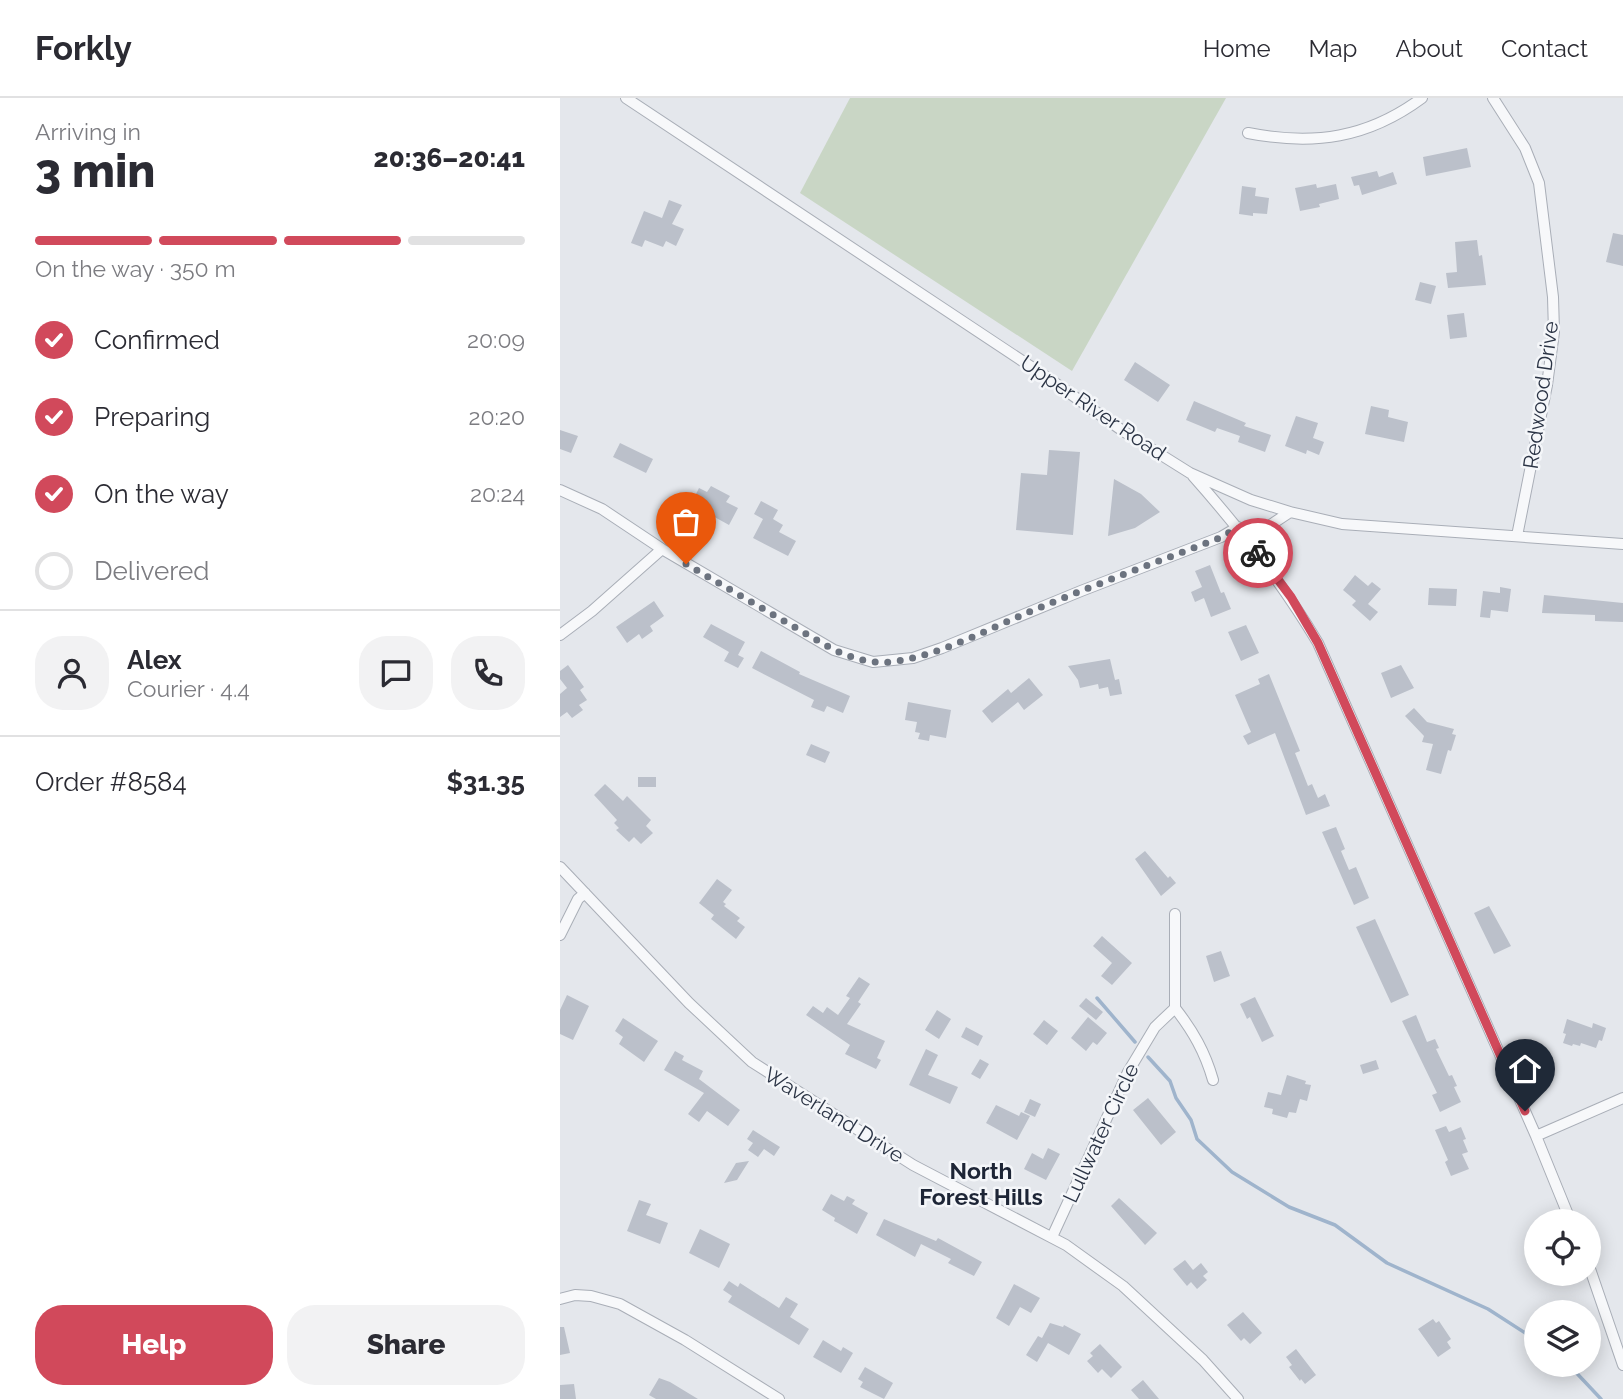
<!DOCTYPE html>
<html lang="en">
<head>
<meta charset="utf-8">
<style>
  body { margin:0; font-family:Raleway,sans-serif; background:#f2f2f3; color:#2b2b33; height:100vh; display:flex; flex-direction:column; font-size:26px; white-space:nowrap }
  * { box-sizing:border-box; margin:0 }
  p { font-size:23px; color:#7c7c81 }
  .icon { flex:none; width:38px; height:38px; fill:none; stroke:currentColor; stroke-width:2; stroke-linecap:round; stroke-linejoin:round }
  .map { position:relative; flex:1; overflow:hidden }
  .side { display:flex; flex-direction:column; background:#fff; width:560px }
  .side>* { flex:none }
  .buttons { position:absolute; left:964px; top:1111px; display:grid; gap:14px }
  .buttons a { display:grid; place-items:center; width:77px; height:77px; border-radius:50%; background:#fff; box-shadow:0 4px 18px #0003; font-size:35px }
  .pin { position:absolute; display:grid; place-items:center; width:60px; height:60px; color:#fff; margin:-72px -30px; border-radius:50% 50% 50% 0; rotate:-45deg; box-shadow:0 0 7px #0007 }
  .pin .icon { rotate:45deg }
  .courier { position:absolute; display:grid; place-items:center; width:70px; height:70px; margin:-35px; border:5px solid #d1495b; border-radius:50%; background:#fff; color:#222; box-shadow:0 2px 9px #0007 }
  .headline em { font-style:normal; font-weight:800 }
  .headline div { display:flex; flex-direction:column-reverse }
  .headline { display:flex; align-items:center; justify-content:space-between; height:119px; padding:0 35px }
  h1 { font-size:46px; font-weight:800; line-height:52px }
  .bar { display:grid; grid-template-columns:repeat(4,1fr); gap:10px 7px; align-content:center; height:84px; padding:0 35px }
  .bar i { height:9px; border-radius:5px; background:#e1e1e2 }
  .bar .current { background:#d1495b }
  .bar p { grid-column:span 4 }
  .line { display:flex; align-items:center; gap:18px; padding:0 35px; border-top:2px solid #e1e1e2 }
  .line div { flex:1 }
  .round { display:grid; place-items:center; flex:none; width:74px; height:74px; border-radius:28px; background:#f2f2f3 }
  ol { padding:0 35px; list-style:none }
  li { display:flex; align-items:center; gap:21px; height:77px }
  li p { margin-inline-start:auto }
  li .icon { padding:7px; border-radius:50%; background:#d1495b; color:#fff; stroke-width:4 }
  li:last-child { color:#7c7c81 }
  li i { width:38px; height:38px; border:4px solid #e1e1e2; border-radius:50% }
  .cta { display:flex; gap:14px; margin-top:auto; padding:14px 35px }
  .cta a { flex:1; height:80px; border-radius:28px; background:#d1495b; color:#fff; font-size:28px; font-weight:800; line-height:80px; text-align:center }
  .cta a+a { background:#f2f2f3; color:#2b2b33 }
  header { display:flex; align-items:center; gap:42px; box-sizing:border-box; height:98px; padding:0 35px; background:#fff; border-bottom:2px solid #e1e1e2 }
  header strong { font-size:33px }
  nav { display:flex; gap:38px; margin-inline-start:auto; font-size:24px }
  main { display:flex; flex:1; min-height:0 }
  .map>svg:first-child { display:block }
  .green { fill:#c9d6c5 }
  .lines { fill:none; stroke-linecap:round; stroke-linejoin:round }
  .stream { stroke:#9fb4cc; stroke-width:3.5 }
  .building { fill:#bbc0ca }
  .minor-casing { stroke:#a9aeb7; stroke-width:12 }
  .minor { stroke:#f7f8fa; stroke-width:10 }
  .done { stroke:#6c737f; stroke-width:7; stroke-dasharray:0 12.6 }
  .route { stroke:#d1495b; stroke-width:9 }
  .labels { text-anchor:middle; stroke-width:5; stroke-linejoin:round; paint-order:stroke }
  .street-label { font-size:21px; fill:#2b3445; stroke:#f4f6f9 }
  .neighbourhood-label { font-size:23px; font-weight:bold; fill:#1d2536; stroke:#f4f6f9 }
</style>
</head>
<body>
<header>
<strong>Forkly</strong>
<nav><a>Home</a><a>Map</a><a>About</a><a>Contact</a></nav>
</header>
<main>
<section class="side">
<div class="headline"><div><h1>3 min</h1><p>Arriving in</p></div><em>20:36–20:41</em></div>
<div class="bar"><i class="current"></i><i class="current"></i><i class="current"></i><i></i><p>On the way · 350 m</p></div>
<ol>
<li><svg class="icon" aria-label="check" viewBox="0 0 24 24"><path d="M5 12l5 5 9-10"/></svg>Confirmed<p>20:09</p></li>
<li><svg class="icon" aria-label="check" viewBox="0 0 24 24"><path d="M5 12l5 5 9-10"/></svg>Preparing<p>20:20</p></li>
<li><svg class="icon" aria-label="check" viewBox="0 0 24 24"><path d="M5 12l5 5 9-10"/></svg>On the way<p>20:24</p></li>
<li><i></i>Delivered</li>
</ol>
<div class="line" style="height:126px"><a class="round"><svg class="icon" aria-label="person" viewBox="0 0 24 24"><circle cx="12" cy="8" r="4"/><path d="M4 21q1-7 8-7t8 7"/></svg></a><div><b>Alex</b><p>Courier · 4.4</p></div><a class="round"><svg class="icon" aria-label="chat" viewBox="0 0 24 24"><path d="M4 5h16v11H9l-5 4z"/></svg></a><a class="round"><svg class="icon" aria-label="phone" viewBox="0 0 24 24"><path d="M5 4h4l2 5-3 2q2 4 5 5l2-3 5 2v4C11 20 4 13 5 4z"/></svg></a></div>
<div class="line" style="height:91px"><div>Order #8584</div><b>$31.35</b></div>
<div class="cta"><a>Help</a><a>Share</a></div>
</section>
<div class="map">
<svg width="1063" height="1301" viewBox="0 0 1063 1301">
  <rect width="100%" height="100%" fill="#e4e7ec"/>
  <path class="green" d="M290,0H666L512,273L240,95Z"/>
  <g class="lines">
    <path class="stream" d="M537,900L575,944
      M588,959L610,983L616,1000L631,1022L637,1041L672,1074L729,1109L775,1127L827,1165L928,1211L976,1242
      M1009,1267L1041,1301"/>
  </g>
  <path class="building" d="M907,50L911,69L866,78L863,59Z
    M817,73L819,79L833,74L837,86L802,97L799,87L794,88L791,79Z
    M756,86L757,90L776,86L779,101L759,106L760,109L740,113L735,90Z
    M682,88L696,90L695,98L709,100L707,116L693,115V118L679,116Z
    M109,102L122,107L112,126L124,131L116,148L106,143L103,149L85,142L82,149L71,145L84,113L102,120Z
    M1053,135L1063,137V168L1046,164Z
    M917,142L919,158L922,157L926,187L888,190L886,175L897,174L895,144Z
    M860,184L876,188L871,206L855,202Z
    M904,215L907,239L890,241L887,217Z
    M575,264L610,287L598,304L564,282Z
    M634,303L686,325L684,328L711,337L705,354L678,344L680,338L657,330L655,334L626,322Z
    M811,308L829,312L828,319L848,324L844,344L805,336Z
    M736,318L758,325L753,340L764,344L759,357L747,352L746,356L725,348Z
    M0,332L18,338L11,355L0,351Z
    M60,345L93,361L86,375L53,359Z
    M489,352L520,354L513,437L456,432L461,375L487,377Z
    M554,381L581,396L600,414L575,430L548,438Z
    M151,388L170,398L166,404L178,410L169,427L131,406L139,390L147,394Z
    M201,403L218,412L213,421L223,427L219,434L236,443L228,458L193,440L203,421L194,416Z
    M650,467L661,495L664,494L671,511L651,519L644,500L635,504L631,494L642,489L635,473Z
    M795,477L808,488L812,484L821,491L808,506L818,514L810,523L792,507L796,503L783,492Z
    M940,489L951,491L948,514L931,512L930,520L920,519L923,493L940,495Z
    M869,490L897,491L896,508L868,507Z
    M984,497L1063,505V524L1035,523V517L982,515Z
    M94,503L104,518L90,528L93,533L82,541L79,536L67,545L56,529Z
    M151,526L185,544L178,557L184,560L178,570L164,563L169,554L143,539Z
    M686,527L699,555L681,563L668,534Z
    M201,553L240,574L239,576L290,598L283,615L267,608L264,614L251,609L254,602L192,570Z
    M550,561L555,582L559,581L562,596L550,598L548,589L539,591L538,586L520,590L518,582L508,568Z
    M8,567L24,589L20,592L27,602L19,607L23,612L12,620L7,614L0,619V596L7,590L0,581V573Z
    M841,567L854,590L831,600L821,575Z
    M709,576L740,653L735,655L748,688L752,686L758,700L765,696L770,708L746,717L715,635L688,647L683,638L691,634L675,597L700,586L698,581Z
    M469,580L483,597L464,612L458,604L432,625L422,613L448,591L451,595Z
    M348,604L391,612L386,640L370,637L369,643L358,641L360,635L355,634L357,624L345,622Z
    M854,610L867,624L894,631L892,636L896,637L891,653L888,652L881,676L866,672L873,646L862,644L864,638L845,618Z
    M251,646L270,654L265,665L246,657Z
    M78,679H96V689H78Z
    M45,686L63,703L67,698L91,722L86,728L93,735L81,746L74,739L69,744L56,732L59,730L54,725L57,722L34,697Z
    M776,729L785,751L781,753L789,772L796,769L809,800L794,807L762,734Z
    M585,753L608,780L610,778L616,785L601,798L575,761Z
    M157,781L172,792L163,804L166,806L164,808L180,820L177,823L185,829L176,841L151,821L154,817L139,805Z
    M929,808L951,848L934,856L914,815Z
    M815,821L849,897L831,905L796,829Z
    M542,838L572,865L552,887L541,878L552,865L533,848Z
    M661,853L670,878L654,884L646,858Z
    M299,879L310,886L298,904L301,906L287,926L325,943L317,960L321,962L316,971L285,956L290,947L246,917L253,908L263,915L267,909L278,917L290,900L286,898Z
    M7,897L29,908L13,942L0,936V912Z
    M695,899L714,938L702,944L690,919L687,921L680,906Z
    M526,900L543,914L536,922L519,908Z
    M377,912L391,921L379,941L365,932Z
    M856,917L867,944L875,941L879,950L876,951L889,978L892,977L897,988L894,989L901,1004L880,1014L872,997L877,995L842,923Z
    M528,919L547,935L537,947L533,944L526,953L511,940Z
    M63,920L98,943L84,964L59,946L63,939L55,933Z
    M1007,921L1032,930L1033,925L1046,930L1042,943L1039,942L1036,950L1021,945L1020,948L1013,946L1012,948L1003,945L1006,936L1003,935Z
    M484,922L498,933L487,947L473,936Z
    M406,929L423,938L418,948L401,939Z
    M366,951L378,957L368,977L398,989L390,1006L349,987Z
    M115,953L124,958L122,962L143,973L139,981L180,1012L168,1028L147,1013L139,1024L128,1016L144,995L104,972Z
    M420,961L429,966L420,981L411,976Z
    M816,962L819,971L803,976L800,967Z
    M727,977L746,983L745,986L751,987L747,1003L740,1001L736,1015L729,1014L727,1020L712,1016L713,1011L704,1009L708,994L721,997Z
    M588,1000L616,1034L601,1047L573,1012Z
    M470,1001L481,1006L475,1019L464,1014Z
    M436,1007L459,1018L461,1014L470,1018L457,1042L426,1025Z
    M886,1028L889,1034L901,1029L906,1041L903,1042L908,1054L902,1056L909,1071L891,1078L885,1064L888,1062L875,1032Z
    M193,1032L220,1049L214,1058L204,1051L198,1059L188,1052L193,1045L187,1041Z
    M488,1050L500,1056L486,1082L464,1071L472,1055L483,1061Z
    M189,1063L177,1082L164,1085L176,1065Z
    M271,1096L284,1103L287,1098L295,1102L292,1106L308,1115L297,1136L278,1125L274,1123L275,1120L262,1112Z
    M559,1100L597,1135L585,1147L551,1108Z
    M79,1102L91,1106L86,1117L108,1125L100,1146L67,1133Z
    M324,1121L376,1143L378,1140L422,1164L414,1178L388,1165L391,1161L361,1146L355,1159L316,1137Z
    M140,1131L170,1146L159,1170L129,1155Z
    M625,1162L633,1172L641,1165L648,1174L643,1178L647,1182L637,1191L631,1184L627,1188L613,1171Z
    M169,1183L178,1189L180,1185L219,1210L226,1199L238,1206L230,1219L249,1231L239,1247L168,1204L172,1198L163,1192Z
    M454,1186L480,1200L471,1215L460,1209L449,1228L436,1220Z
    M683,1214L702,1235L690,1246L684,1240L681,1243L667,1227Z
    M873,1221L876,1225L879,1223L891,1241L887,1244L891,1250L878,1259L858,1231Z
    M490,1225L503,1229L504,1227L521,1236L509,1257L488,1245L477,1264L466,1257L478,1238L482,1240Z
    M0,1229H4L10,1255L0,1257Z
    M263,1242L281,1253L283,1249L293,1255L281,1275L253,1259Z
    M540,1246L562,1269L551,1280L542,1271L538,1275L527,1263L533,1258L530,1255Z
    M736,1251L756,1277L745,1286L741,1281L740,1283L729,1269L732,1267L726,1259Z
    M305,1269L333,1285L324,1301L300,1289L303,1284L298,1281Z
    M99,1280L110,1284L138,1301H96L89,1297Z
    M583,1282L599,1301H579L571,1292Z
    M14,1286L16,1301H0V1287Z"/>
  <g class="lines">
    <defs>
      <path id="minor" d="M66,0L488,280L563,333L630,375L691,402L730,414L782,426L1063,446
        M933,0L965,50L979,85L993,199L994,234L987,287L957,438
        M688,35C754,48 808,40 862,0
        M633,378C680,431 722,484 758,545L976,1038L1011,1124
        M0,392L42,411L102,451L274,552L313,564L353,560L382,550L521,493L661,439L678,429
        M691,446L703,432L730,414
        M0,537L32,513L102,451
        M0,769L129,905L192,964L353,1067L506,1147L563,1188L643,1262L678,1301
        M0,837L18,801L25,795
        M615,910C633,933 645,954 653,982
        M976,1038L1063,1000
        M492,1139L568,974L595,929L615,910V816
        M1029,1168L1063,1267
        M0,1201L15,1197L31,1198L60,1206L125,1242L219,1301"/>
    </defs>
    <use href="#minor" class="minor-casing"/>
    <use href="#minor" class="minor"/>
  </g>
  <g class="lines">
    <path class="done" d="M126,466L274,552C293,560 311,566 331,564C378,558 424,533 467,515C531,488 597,464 662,439L678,429L698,455"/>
    <path class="route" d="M698,455L731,499L758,545L965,1013"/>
  </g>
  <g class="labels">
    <g class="street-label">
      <text transform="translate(981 297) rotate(-82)" y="7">Redwood Drive</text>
      <text transform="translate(533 310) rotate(34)" y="7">Upper River Road</text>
      <text transform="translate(274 1017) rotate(32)" y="7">Waverland Drive</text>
      <text transform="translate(541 1035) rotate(-65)" y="7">Lullwater Circle</text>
    </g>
    <g class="neighbourhood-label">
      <text x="421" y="1081">North<tspan x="421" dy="26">Forest Hills</tspan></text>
    </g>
  </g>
</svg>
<div class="buttons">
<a><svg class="icon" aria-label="locate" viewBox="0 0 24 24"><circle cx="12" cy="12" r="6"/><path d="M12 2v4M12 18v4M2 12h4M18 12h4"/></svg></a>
<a><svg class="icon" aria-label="layers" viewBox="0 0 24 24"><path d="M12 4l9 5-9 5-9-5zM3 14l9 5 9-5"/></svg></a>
</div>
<div class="pin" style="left:126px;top:466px;background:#ea580c"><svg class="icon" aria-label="bag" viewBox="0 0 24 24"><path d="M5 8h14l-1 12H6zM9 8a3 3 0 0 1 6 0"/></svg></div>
<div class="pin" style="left:965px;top:1013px;background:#1f2937"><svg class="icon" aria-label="home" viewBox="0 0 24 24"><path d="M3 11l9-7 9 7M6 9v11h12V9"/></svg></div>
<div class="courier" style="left:698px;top:455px"><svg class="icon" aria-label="bike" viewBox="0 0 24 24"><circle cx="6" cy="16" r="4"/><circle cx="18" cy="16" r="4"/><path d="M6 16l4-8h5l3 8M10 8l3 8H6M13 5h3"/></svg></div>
</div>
</main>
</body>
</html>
